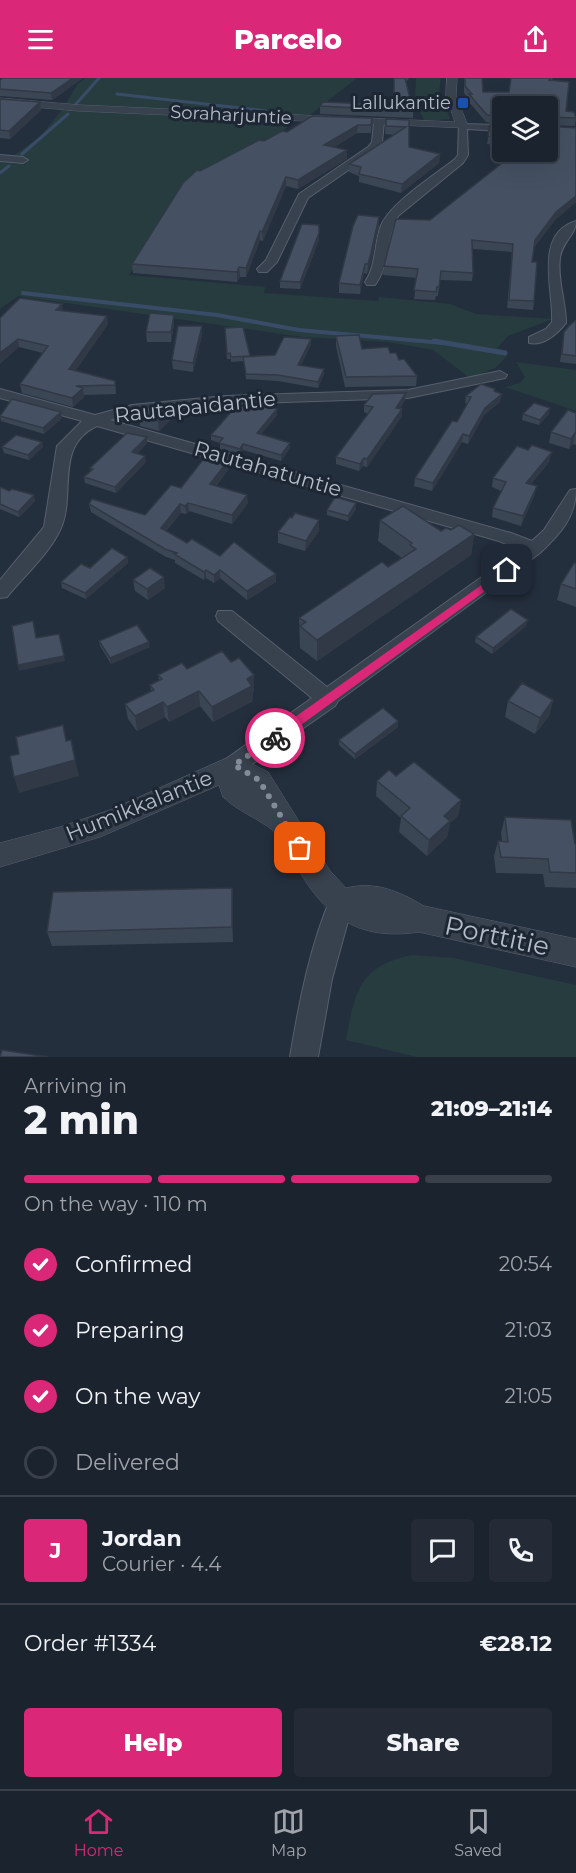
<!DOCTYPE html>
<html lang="en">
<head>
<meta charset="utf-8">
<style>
  body { margin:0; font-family:Montserrat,sans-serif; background:#242b36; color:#f1f3f6; height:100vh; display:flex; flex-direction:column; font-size:22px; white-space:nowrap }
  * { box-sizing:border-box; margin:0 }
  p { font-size:20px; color:#a0a4aa }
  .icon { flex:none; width:33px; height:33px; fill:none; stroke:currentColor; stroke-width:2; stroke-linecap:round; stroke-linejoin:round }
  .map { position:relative; height:979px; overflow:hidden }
  .sheet { display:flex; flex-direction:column; background:#1b232e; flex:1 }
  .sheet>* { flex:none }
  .buttons { position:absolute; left:492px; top:18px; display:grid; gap:12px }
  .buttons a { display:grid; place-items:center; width:66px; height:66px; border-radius:6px; background:#1b232e; box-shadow:0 6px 24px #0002,0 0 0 2px #39404a; font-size:30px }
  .pin { position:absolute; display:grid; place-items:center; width:51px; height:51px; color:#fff; margin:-26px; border-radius:12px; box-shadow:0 3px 9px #0006 }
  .courier { position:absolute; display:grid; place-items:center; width:60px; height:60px; margin:-30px; border:4px solid #db2777; border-radius:50%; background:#fff; color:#222; box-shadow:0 2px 8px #0007 }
  .head em { font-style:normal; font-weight:800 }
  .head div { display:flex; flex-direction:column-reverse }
  .head { display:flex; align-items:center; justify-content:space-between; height:102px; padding:0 24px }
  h1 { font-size:39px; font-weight:800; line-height:45px }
  .bar { display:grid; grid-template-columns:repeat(4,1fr); gap:9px 6px; align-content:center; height:72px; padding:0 24px }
  .bar i { height:8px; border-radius:4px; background:#39404a }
  .bar .selected { background:#db2777 }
  .bar p { grid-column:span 4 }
  .line { display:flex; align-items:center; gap:15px; padding:0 24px; border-top:2px solid #39404a }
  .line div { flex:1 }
  .round { display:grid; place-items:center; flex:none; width:63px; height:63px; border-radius:6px; background:#242b36 }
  ol { padding:0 24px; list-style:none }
  li { display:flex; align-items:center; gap:18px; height:66px }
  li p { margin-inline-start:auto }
  li .icon { padding:6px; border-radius:50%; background:#db2777; color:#fff; stroke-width:4 }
  li:last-child { color:#a0a4aa }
  li i { width:33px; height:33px; border:3px solid #39404a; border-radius:50% }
  .primary-button { display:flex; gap:12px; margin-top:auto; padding:12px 24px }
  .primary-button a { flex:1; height:69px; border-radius:6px; background:#db2777; color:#fff; font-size:24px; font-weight:800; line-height:69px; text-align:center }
  .primary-button a+a { background:#242b36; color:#f1f3f6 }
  header { display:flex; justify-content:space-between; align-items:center; height:78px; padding:0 24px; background:#db2777; color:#fff; font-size:27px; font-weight:800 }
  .dock { display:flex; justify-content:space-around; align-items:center; height:84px; border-top:2px solid #39404a; background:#1b232e; font-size:16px; color:#a0a4aa }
  .dock a { display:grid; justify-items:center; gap:3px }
  .dock .selected { color:#db2777 }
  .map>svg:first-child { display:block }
  .green { fill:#263c3f }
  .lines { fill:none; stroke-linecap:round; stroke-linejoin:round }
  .stream-far2 { stroke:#394c67; stroke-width:3 }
  .stream-far1 { stroke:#394c67; stroke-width:4 }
  .stream { stroke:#394c67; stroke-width:5 }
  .minor-casing { stroke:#565f6c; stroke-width:2 }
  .tertiary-casing { stroke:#565f6c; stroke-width:1 }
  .minor { fill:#38414e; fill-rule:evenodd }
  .tertiary { fill:#38414e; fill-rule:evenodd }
  .wall { fill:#3b4654 }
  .shaded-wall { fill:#303945 }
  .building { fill:#455162; stroke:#303945; stroke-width:1.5 }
  .route { fill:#db2777 }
  .done { stroke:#828b98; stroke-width:6; stroke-dasharray:0 10.8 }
  .transit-dot { fill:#1a4fb4; stroke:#1d2633; stroke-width:2 }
  .labels { text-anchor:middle; stroke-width:6; stroke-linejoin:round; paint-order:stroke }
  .far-poi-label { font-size:18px; fill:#b4bcc9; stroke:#1d2633; text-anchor:end }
  .far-street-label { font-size:18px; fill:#b4bcc9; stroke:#1d2633 }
  .street-label { font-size:21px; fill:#b4bcc9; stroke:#1d2633 }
  .near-street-label { font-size:26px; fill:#b4bcc9; stroke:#1d2633 }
</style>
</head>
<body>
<header><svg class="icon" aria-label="menu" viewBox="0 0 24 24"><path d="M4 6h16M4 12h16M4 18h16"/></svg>Parcelo<svg class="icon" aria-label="share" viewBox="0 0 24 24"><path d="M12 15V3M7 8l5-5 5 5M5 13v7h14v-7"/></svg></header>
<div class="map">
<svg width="576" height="979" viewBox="0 0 576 979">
  <rect width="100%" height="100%" fill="#242f3e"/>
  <path class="green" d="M86,0H357L310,37L65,27L78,5Z
    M416,0H441L439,13L450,41L424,43L415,20Z
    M62,32L294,43L136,187L129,197L265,209L264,215L378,223L379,219L450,226L476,236L553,241L508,258L497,270L504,272L507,278L495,290L470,300L433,272L388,264L303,259L18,218L0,231V84L19,86L25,80L13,78L40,59Z
    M516,284L576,292V333L505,309L520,305L525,299Z
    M412,877L454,880L576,907V979H417L346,962C355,913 359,888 412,877Z"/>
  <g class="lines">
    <path class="stream-far2" d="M117,16L266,33
      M76,26L99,0
      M22,76L68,36
      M0,95L9,88"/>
    <path class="stream-far1" d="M23,215L217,237L299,252L443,265"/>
    <path class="stream" d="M434,263L505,275"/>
    <defs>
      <path id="minor" d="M379,41L384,44L382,64L376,73L308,120L277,184L267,194H259L257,191L266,182L299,116L368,69L372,64L374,44Z
        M459,46L502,47V53L467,51L468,77L463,85L398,138C386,160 390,187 375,207H367L365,204C376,188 374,169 380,150C388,126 435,97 455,81L458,77Z
        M0,77L23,79L28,82L23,85L0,83Z
        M576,143C576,157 562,164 560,180C557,201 566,224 566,245C557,256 544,268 529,265V259L546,251L552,244C554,213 533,156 576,143Z
        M500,293L507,297L505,300L408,320L226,326L132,335L110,342L511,455L532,463L544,452L570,412L576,411C576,439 560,456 540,475L338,623L335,628L242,693L234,696L226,693L223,687L226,681L312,620L218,543L216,538L218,533H232L327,609L520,472L499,463L97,348C54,368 76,415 61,450C50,475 24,498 7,519L0,520V502L44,449L57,368L82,343L0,320V311L95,337L132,327L226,318L408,312Z
        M341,814L350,817L353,825L332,901L318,979H290C299,925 310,867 332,817Z"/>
      <path id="tertiary" d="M447,0H457L456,18L468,48L466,50L79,33L0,26V20L79,27L455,44L446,18Z
        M234,677L268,694L330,793L346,810C376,803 398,813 424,828L576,861V889L419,854C364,862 330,844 301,796C294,784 288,767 278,757C267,745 242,735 229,724L223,719L219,707L100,759L0,789V765L60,749L110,732Z"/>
    </defs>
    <use href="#minor" class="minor-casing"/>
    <use href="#tertiary" class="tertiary-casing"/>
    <use href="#minor" class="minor"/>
    <use href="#tertiary" class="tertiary"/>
  </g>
  <path class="wall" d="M83,0L52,22L0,18V2Z
    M394,0H409L406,4L413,33V40L320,36V28L394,27Z
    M464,0H482L483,14H509L511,0H553L551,3L566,33L576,39L575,48L548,47V48L576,50V124L555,142L534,169L532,184L534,223L533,232L507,230L512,174L473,171V195L472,203L440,202L438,218H436L435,222L414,221L417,200L383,197L384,188L430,142L548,74L502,28V47L486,44L468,23V20L464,15Z
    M0,21L40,24L41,32L10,61L0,60Z
    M372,40L371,55H357L334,69L347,81L298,111L286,108L263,163L260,162L246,199H240L237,204L133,195L132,186L200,93L264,63L287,54Z
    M386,41L409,42V69L440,76L439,85L401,115L359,104V98L349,94V86L395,57L385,56Z
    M490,47H502V68L487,66Z
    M379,139V148L371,184L367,196L364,195L360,216L339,215V205Z
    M319,162L300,211L280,210V203Z
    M63,233L108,246L76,292L115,303L116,316L84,317V319L73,329L22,315L20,306L43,275L19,269L0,240Z
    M174,237V247L171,264H147L146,254Z
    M576,242V286L560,284L564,254Z
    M225,250L250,278L275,277L311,266L301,287L324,291V296L318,310L278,303L246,301L244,283L231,284V281H227Z
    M202,257L193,294L173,291L172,282Z
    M336,258L362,271L390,275L417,298L416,308L345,309L336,268Z
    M495,311V313L500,324L484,337L468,366L462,364L432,413L414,408L415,400L457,344L467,326L465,325L466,318Z
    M405,322L400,330L402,338L367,389L363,388L359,393L336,386V379L368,336L364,334V327Z
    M251,324L277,331V337L261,356L290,365V370L281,383L243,372L240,376L220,371V365L211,362V357L251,330Z
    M169,332L170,342L159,353L140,348L139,338Z
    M576,335V367L573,366L569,371L549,365L551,354Z
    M523,336H549L539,347L522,342Z
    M0,337L62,340L44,356L1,343Z
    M147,365L137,376L146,384L116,415L85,405L84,399L91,393L90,390Z
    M2,369H43L29,382L4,375Z
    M230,380V389L216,408L248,425L232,446L189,433L186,436L181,435L166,453L187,465L220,478L276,504L247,522L220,500L214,505L206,500L204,502L175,485V482L166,479L91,434L89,426L145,437L181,410Z
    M549,384L531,406L537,408L534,418L521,448L492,439L493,430L501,413L492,409L493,400Z
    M0,409L35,423L19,439L0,431Z
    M356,425V431L348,443L327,437V432Z
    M292,440L319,453L305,473L278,465V454Z
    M380,442L441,453L451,452L474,456L471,477L317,583L300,570L299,540L402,480L378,463Z
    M127,479L128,485L86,521L62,510L61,504L90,490Z
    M576,485V529L557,522L561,506Z
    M133,502L165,510L148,522L135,513Z
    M526,548L492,576L475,564L476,559Z
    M99,563L150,569L111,586L100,568Z
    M187,591L254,613L253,614V623L213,644L200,628L169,644L165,639L137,653L128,641L125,626L151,613L150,607L159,603L158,597Z
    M553,622L549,638L535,656L505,639L508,623Z
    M398,643V649L355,681L339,667V662Z
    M396,698L461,722L458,738L450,745L447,759L427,778L399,754L401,740L376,718L377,703Z
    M505,739L576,766V810L545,809L543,796L496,795L494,778L498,763H502L501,755Z
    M232,810L233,825V864L52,868L47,854Z"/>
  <path class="shaded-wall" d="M73,0H83L52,22L51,15Z
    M40,24L41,32L10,61L9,53Z
    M358,47L357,55L324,76V67Z
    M347,72V81L298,111V102Z
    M440,76L439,85L401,115L402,106Z
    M286,99V108L263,163L262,154Z
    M576,118V124L555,142L534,170L535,162L556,134Z
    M379,139V148L371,184L367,196L368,186Z
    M260,153V162L246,199V190Z
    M319,155V162L300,211V204Z
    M365,186L364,195L360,216V207Z
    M239,189L240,199L237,204V194Z
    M62,226L63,234L56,232Z
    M174,237V247L171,264V254Z
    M107,238L108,246L71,299L69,291Z
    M202,248V257L193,294V285Z
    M18,261L19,269L0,286V275Z
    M311,261V266L298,292V287Z
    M324,291V296L318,310V304Z
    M83,310L84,319L73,329L72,320Z
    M406,315L405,322L395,337L396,330Z
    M502,316L500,324L484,337L468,366L469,358L485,330Z
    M550,330L549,336L539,347L540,342Z
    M277,331V337L257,361V355Z
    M402,331V338L367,389V381Z
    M169,332L170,342L159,353L158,343Z
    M61,334L62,340L44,356L43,350Z
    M575,355L573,366L569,371L571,361Z
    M463,356L462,364L432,413L433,405Z
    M147,359V365L133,380L132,374Z
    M42,364L43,369L29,382L28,377Z
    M290,365V370L281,383V377Z
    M243,366V372L240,376V371Z
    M552,374L549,384L524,414L526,405Z
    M145,378L146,384L116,415L115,409Z
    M230,380V389L210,415V406Z
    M364,380L363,388L359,393L360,386Z
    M537,408L534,418L521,448L523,438Z
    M34,417L35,423L19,439L18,434Z
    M247,417L248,425L232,446V437Z
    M188,425L189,433L186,436L185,428Z
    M356,425V431L348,443V438Z
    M180,426L181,435L161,458V450Z
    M319,442V453L305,473L306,463Z
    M474,456L471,477L317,583V562Z
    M127,479L128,485L86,521L85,515Z
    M206,492V500L204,502V494Z
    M220,492V500L214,505V497Z
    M276,496V504L247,522V513Z
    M164,499L165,510L148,522L147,511Z
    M528,542L526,548L492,576L493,570Z
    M59,556L65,583L19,593L18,587Z
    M149,564L150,569L111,586L110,580Z
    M254,597V613L253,614V623L213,644L212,629L247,601Z
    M199,613L200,628L169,644L167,629Z
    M553,622L549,638L535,656L540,640Z
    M163,624L165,639L137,653L135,638Z
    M398,643V649L355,681V676Z
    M75,682L79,698L19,715L14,699Z
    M461,722L458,738L450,745L447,759L427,778L429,762L444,738Z
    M232,810L233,825V864L232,849Z"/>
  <path class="building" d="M3,0H73L51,15L0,11V2Z
    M394,0H405L413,33L320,28L323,24L394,27Z
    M465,0H482L483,14H509L511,0H550L549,2L569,4L566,33L574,34L576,40L549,39L548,46V28H502V39L487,37L469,16H472L465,8Z
    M0,21L40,24L9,53L0,52Z
    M312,38L372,40L371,47H358L324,67L347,72L298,102L286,99L262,154L260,153L246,190L239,189L237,194L132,186L183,105L197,92L200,93L259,62L264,63L282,53L287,54Z
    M386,41L409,42V69L440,76L402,106L359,96L361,89L349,86L406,49L386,48Z
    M490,47H502V60L488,58Z
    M548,48L576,50V118L556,134L535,162L532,184H537L534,223L509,222L513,166L472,162L473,195L441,193L439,209H437L436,214L414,212L418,191L384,188L396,141L430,142L516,74H548Z
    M358,137L379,139L371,175L368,186H365L360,207L339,205L353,148Z
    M302,146L319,147V155L300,204L280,203Z
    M20,220L62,226L56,232L107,238L69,291L115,303V307L76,308L83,310L72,320L20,306L48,268L18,261L0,275V240Z
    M150,235L174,237L171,254H146Z
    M576,242V278L562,276L564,254L569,248Z
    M178,248H202L193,285L172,282Z
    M243,249L250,278L231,279L230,275L227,276L225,250Z
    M359,257L362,271L388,269L390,275H396L399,282L404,281L417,298L346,299L336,258Z
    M284,259L311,261L298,287L324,291L318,304L278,297L246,296L243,279L275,277Z
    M481,306L495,311L494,313L502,316L485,330L469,358L463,356L433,405L415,400L452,343L457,344L471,319L466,318Z
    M406,315L396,330L402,331L367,381L364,380L360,386L336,379L373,329L364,327L373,316Z
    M12,321L61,334L43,350L0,338Z
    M251,324L277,331L257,355L290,365L281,377L243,366L240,371L219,365L223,360L211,357L237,327L252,331Z
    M534,325L550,330L540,342L523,336Z
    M150,327L169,332L158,343L139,338Z
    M568,332L576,335V355H575L571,361L551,354Z
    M127,355L147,359L132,374L145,378L115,409L84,399L93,391L90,390Z
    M16,357L42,364L28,377L2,369Z
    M532,367L552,374L526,405L537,408L523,438L493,430L506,404L493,400L517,368L528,372Z
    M209,374L230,380L210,406L247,417L232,437L188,425L185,428L180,426L161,450L187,465L192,461L220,478L234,464L276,496L247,513L220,492L214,497L206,492L204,494L174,476L177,475L165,471L89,426L92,421L145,437L171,407L181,410Z
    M0,409L9,413L12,411L34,417L18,434L0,426Z
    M335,419L356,425L348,438L327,432Z
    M403,428L441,453L446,450L451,452L459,447L474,456L317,562L300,548L306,544L299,540L382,484L388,489L416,471L410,467L412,465L380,442Z
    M295,435L319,442L306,463L278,454L290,439L292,440Z
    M112,470L127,479L85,515L61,504L81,486L90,490Z
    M574,485H576V511L561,506Z
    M150,490L164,499L147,511L133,502Z
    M511,531L528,542L493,570L476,559Z
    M33,543L36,560L59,556L64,578L18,587L12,548Z
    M137,547L149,564L110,580L99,563Z
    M222,573L231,584L239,580L254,597L247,601L252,608L212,629L199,613L167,629L163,624L135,638L125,626L154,612L150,607L162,601L158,597L182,585L187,591Z
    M522,605L553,622L540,640L508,623Z
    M383,630L398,643L355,676L339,662Z
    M63,647L66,663L71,662L75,682L14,699L10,678L19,676L16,659Z
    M414,684L461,722L444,738L450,743L429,762L401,738L410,730L377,703L389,692L396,698Z
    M505,739L571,742L575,766H576V795L550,794L548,781L501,779L498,763L508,764Z
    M232,810V849L47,854L53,814Z
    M2,972L48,979H0Z"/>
  <path class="route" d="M507,489L511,492L510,495L279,663H271V656Z"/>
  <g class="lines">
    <path class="done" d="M275,660L234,687L259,702L300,770"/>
  </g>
  <rect class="transit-dot" x="457" y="19" width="12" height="12" rx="3"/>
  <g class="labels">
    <g class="far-poi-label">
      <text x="451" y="31">Lallukantie</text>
    </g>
    <g class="far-street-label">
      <text transform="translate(231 37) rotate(3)" y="6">Soraharjuntie</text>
    </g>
    <g class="street-label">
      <text transform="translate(195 329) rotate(-6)" y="7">Rautapaidantie</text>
      <text transform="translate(268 391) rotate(16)" y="7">Rautahatuntie</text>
      <text transform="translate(139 728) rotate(-22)" y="7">Humikkalantie</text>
    </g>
    <g class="near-street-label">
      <text transform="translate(497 858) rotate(12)" y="9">Porttitie</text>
    </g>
  </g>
</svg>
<div class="buttons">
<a><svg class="icon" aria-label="layers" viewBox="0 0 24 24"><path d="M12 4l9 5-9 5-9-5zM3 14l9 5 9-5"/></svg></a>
</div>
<div class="pin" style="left:300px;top:770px;background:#ea580c"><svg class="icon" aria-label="bag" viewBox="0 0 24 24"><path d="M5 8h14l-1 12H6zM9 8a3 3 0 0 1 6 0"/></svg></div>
<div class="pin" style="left:507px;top:492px;background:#1f2937"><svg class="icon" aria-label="home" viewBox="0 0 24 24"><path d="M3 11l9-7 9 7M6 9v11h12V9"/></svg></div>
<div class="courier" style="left:275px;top:660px"><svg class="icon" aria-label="bike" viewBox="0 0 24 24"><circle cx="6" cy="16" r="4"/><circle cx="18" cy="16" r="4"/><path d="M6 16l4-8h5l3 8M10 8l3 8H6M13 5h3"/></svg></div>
</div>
<section class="sheet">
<div class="head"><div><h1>2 min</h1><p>Arriving in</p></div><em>21:09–21:14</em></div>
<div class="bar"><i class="selected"></i><i class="selected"></i><i class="selected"></i><i></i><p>On the way · 110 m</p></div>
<ol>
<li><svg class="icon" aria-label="check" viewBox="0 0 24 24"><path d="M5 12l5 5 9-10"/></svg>Confirmed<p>20:54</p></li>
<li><svg class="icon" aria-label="check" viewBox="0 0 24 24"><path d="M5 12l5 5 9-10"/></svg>Preparing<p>21:03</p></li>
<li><svg class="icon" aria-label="check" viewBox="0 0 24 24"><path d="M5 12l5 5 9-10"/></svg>On the way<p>21:05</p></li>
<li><i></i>Delivered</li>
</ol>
<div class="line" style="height:108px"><b class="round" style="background:#db2777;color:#fff">J</b><div><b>Jordan</b><p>Courier · 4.4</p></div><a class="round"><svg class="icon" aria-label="chat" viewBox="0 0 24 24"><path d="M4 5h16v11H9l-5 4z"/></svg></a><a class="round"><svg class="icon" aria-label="phone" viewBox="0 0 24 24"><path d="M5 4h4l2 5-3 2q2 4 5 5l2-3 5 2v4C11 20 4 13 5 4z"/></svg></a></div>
<div class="line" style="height:78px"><div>Order #1334</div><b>€28.12</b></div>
<div class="primary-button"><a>Help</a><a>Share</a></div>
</section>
<nav class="dock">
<a class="selected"><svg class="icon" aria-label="home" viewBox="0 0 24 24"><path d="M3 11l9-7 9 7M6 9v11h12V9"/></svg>Home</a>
<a><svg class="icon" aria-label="map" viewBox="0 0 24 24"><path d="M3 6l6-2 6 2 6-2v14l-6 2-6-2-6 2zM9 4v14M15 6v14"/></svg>Map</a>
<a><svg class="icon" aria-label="saved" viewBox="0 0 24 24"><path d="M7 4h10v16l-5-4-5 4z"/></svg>Saved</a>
</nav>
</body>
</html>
